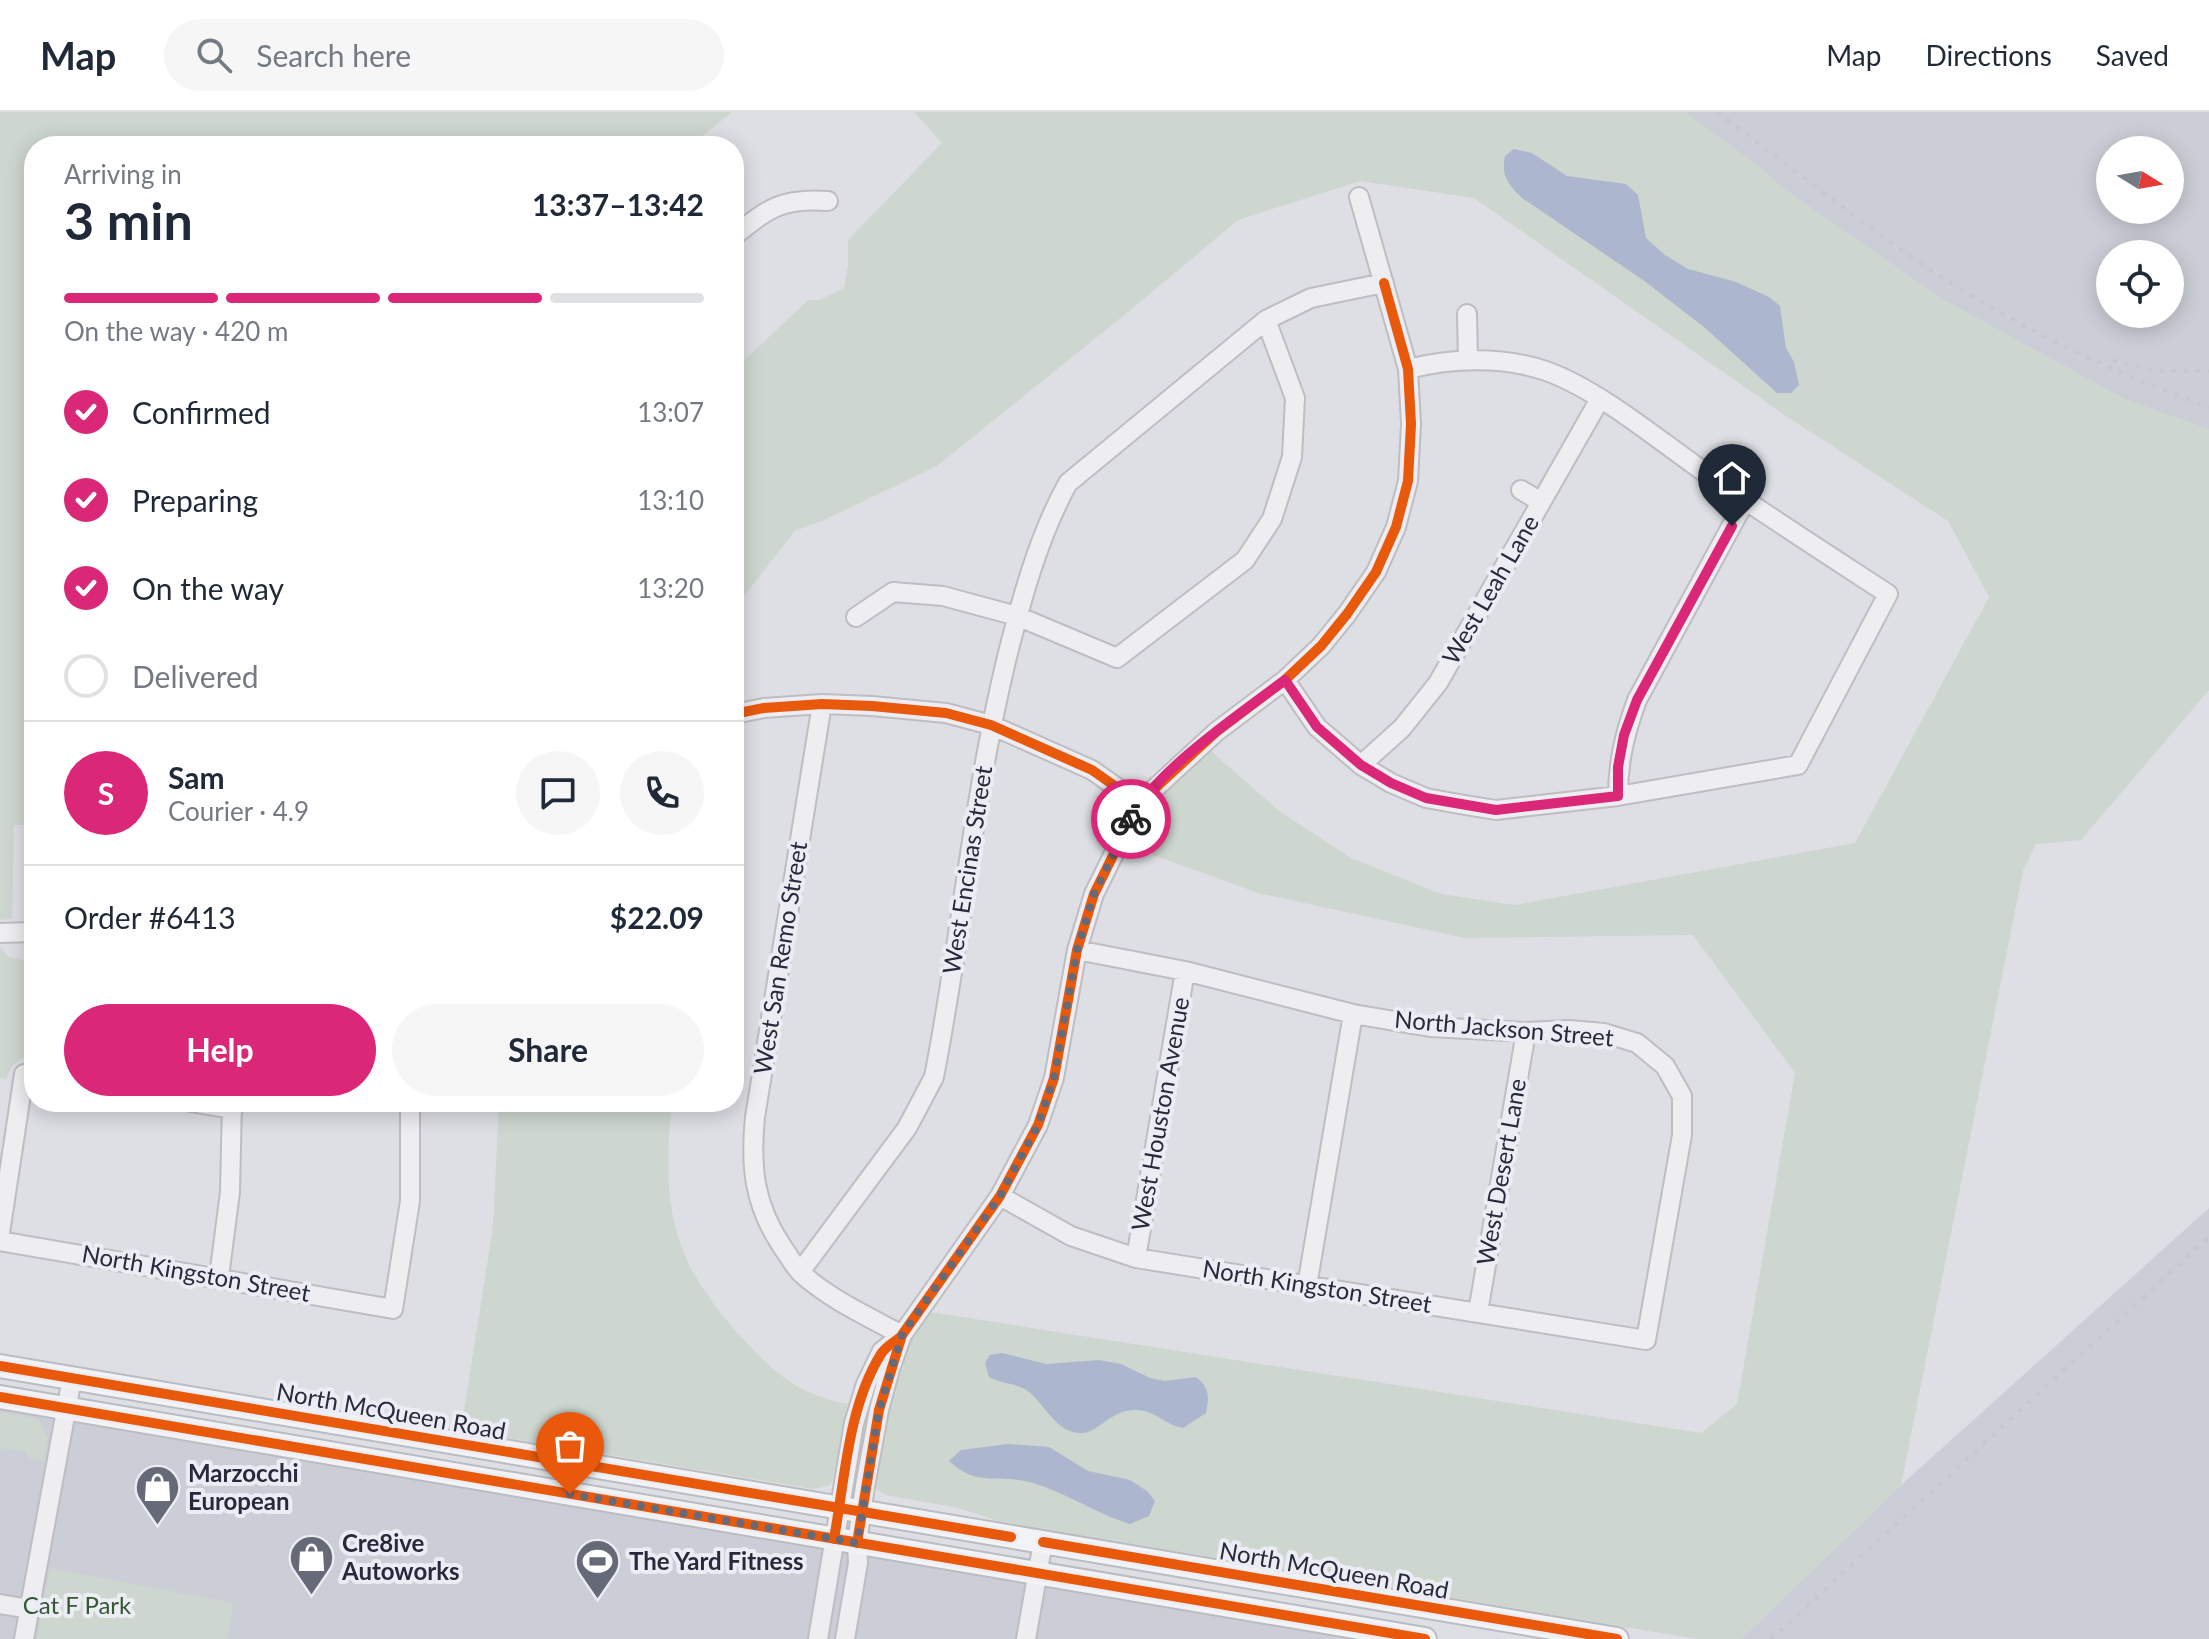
<!DOCTYPE html>
<html lang="en">
<head>
<meta charset="utf-8">
<style>
  body { margin:0; font-family:Lato,sans-serif; background:#f6f6f7; color:#1f2937; height:100vh; display:flex; flex-direction:column; font-size:30px; white-space:nowrap }
  * { box-sizing:border-box; margin:0 }
  p { font-size:26px; color:#747a83 }
  .icon { flex:none; width:44px; height:44px; fill:none; stroke:currentColor; stroke-width:2; stroke-linecap:round; stroke-linejoin:round }
  .map { position:relative; flex:1; overflow:hidden }
  .sheet { position:absolute; left:24px; top:24px; width:720px; height:976px; display:flex; flex-direction:column; background:#fff; border-radius:32px; box-shadow:0 4px 20px #0003 }
  .sheet>* { flex:none }
  .needle { width:52px; rotate:101deg }
  .tools { position:absolute; left:2096px; top:24px; display:grid; gap:16px }
  .tools a { display:grid; place-items:center; width:88px; height:88px; border-radius:50%; background:#fff; box-shadow:0 4px 20px #0003; font-size:40px }
  .pin { position:absolute; display:grid; place-items:center; width:68px; height:68px; color:#fff; margin:-82px -34px; border-radius:50% 50% 50% 0; rotate:-45deg; box-shadow:0 0 8px #0007 }
  .pin .icon { rotate:45deg }
  .courier { position:absolute; display:grid; place-items:center; width:80px; height:80px; margin:-40px; border:6px solid #db2777; border-radius:50%; background:#fff; color:#222; box-shadow:0 2px 10px #0007 }
  .summary em { font-style:normal; font-weight:700 }
  .summary div { display:flex; flex-direction:column-reverse }
  .summary { display:flex; align-items:center; justify-content:space-between; height:136px; padding:0 40px }
  h1 { font-size:52px; font-weight:700; line-height:60px }
  .bar { display:grid; grid-template-columns:repeat(4,1fr); gap:12px 8px; align-content:center; height:96px; padding:0 40px }
  .bar i { height:10px; border-radius:6px; background:#e0e1e3 }
  .bar .selected { background:#db2777 }
  .bar p { grid-column:span 4 }
  .line { display:flex; align-items:center; gap:20px; padding:0 40px; border-top:2px solid #e0e1e3 }
  .line div { flex:1 }
  .round { display:grid; place-items:center; flex:none; width:84px; height:84px; border-radius:42px; background:#f6f6f7 }
  ol { padding:0 40px; list-style:none }
  li { display:flex; align-items:center; gap:24px; height:88px }
  li p { margin-inline-start:auto }
  li .icon { padding:8px; border-radius:50%; background:#db2777; color:#fff; stroke-width:4 }
  li:last-child { color:#747a83 }
  li i { width:44px; height:44px; border:4px solid #e0e1e3; border-radius:50% }
  .primary-button { display:flex; gap:16px; margin-top:auto; padding:16px 40px }
  .primary-button a { flex:1; height:92px; border-radius:48px; background:#db2777; color:#fff; font-size:32px; font-weight:700; line-height:92px; text-align:center }
  .primary-button a+a { background:#f6f6f7; color:#1f2937 }
  header { display:flex; align-items:center; gap:48px; box-sizing:border-box; height:112px; padding:0 40px; background:#fff; border-bottom:2px solid #e0e1e3 }
  header strong { font-size:38px }
  nav { display:flex; gap:44px; margin-inline-start:auto; font-size:28px }
  .search { width:560px; height:72px; background:#f6f6f7; display:flex; align-items:center; gap:20px; box-sizing:border-box; padding:0 28px; border-radius:44px; color:#747a83; font-size:30px }
  .map>svg:first-child { display:block }
  .built { fill:#ccced7; fill-rule:evenodd }
  .green { fill:#cdd7cf }
  .water { fill:#acb6cf }
  .lines { fill:none; stroke-linecap:round; stroke-linejoin:round }
  .minor-casing { stroke:#bdbdc2; stroke-width:22 }
  .major-casing { stroke:#bbbcc2; stroke-width:26 }
  .minor { stroke:#eeeef1; stroke-width:18 }
  .major { stroke:#f2f3f5; stroke-width:22 }
  .rail { stroke:#c7c8cc; stroke-width:4; stroke-dasharray:4 8; stroke-linecap:butt }
  .cycleway-casing { stroke:#ecedf4; stroke-width:15 }
  .cycleway { stroke:#e8590c; stroke-width:10 }
  .done { stroke:#666977; stroke-width:8; stroke-dasharray:0 14.4 }
  .route { stroke:#db2777; stroke-width:10 }
  .labels { text-anchor:middle; stroke-width:8; stroke-linejoin:round; paint-order:stroke }
  .street-label { font-size:24px; fill:#262a3c; stroke:#ecedf4 }
  .poi-label { font-size:24px; font-weight:bold; fill:#262a3c; stroke:#ecedf4; text-anchor:start }
  .park-label { font-size:24px; fill:#345834; stroke:#ecedf4 }
</style>
</head>
<body>
<header>
<strong>Map</strong>
<div class="search"><svg class="icon" aria-label="search" viewBox="0 0 24 24"><circle cx="10" cy="10" r="6"/><path d="M15 15l6 6"/></svg>Search here</div>
<nav><a>Map</a><a>Directions</a><a>Saved</a></nav>
</header>
<div class="map">
<svg width="2209" height="1527" viewBox="0 0 2209 1527">
  <rect width="100%" height="100%" fill="#dedfe4"/>
  <path class="built" d="M1684,0H2209V318L2124,287L1943,188L1785,78L1754,51ZM2110,38H2170V98H2110ZM2110,142H2170V202H2110Z
    M2209,1096V1527H1741L1901,1373Z
    M0,1298L1108,1485L1350,1527H0Z"/>
  <path class="green" d="M0,0H732L690,34H34V713H14L12,807L0,808Z
    M914,0H1684L1754,51L1785,78L1943,188L2124,287L2209,318V578L2081,728L2036,732L2023,759L1901,1373L1741,1527H1696L998,1409L958,1396L886,1383L874,1376L872,1370L885,1294L909,1230L930,1200L1701,1321L1737,1292L1795,961L1693,823L1465,826L1258,781L1123,732L1161,678L1210,638L1279,699L1351,746L1441,782L1515,793L1855,731L1989,485L1948,409L1786,304L1474,86L1360,69L1238,108L1133,196L937,354L822,409L795,419L744,484L734,553V258L808,188H819L844,176L848,153V128L942,31Z
    M0,835L9,845L34,850V942C19,945 11,952 6,967L0,966Z
    M499,990H672C661,1097 671,1150 746,1230C777,1264 801,1283 848,1292L833,1368L828,1374L813,1377L461,1318L493,1114Z
    M0,1300L38,1307L48,1327L44,1350L29,1346L25,1340L0,1336Z
    M50,1456L233,1491L227,1527H37Z"/>
  <path class="water" d="M1514,37L1532,41L1567,64L1626,72L1638,83L1646,126L1665,143L1688,157L1736,170L1769,185L1780,194L1786,236L1794,250L1799,273L1791,281H1777L1704,215L1643,168L1522,86C1508,72 1501,64 1505,44Z
    M1002,1241L1046,1252L1099,1248L1121,1252L1150,1266L1165,1269L1196,1265C1210,1276 1209,1284 1206,1301L1183,1316C1168,1314 1159,1302 1144,1299C1114,1292 1101,1320 1082,1321C1057,1322 1045,1293 1029,1280C1017,1271 1002,1272 989,1265L985,1251L990,1243Z
    M1008,1332L1049,1335L1088,1359L1130,1368L1147,1379L1155,1389L1149,1404L1130,1412C1094,1401 1063,1378 1025,1369C994,1363 976,1374 949,1349L961,1338Z"/>
  <g class="lines">
    <defs>
      <path id="minor" d="M734,124C769,96 781,86 828,89
        M1467,202L1468,248
        M1521,378L1541,390
        M856,505L893,480L943,484L1017,504L1117,546L1245,448L1272,407L1292,345L1295,286L1266,208
        M1285,568L1317,615L1361,653L1391,671L1426,686L1459,692L1496,698L1618,684L1798,653L1888,482C1825,441 1761,400 1700,357C1656,326 1597,277 1546,259C1502,244 1452,246 1408,257
        M822,592L755,1005C750,1055 754,1093 783,1136C789,1144 794,1154 801,1161C829,1187 869,1205 902,1223
        M734,602L764,596L822,592L872,594L946,601L991,613L1092,658L1139,691
        M1361,653L1402,616L1438,571L1600,287
        M1618,684C1618,649 1625,621 1637,588L1745,389
        M0,821L34,820
        M191,990L233,997
        M1000,1084L1071,1124L1136,1146L1646,1228L1682,1023V984L1665,954L1637,931L1604,921L1569,918L1526,920L1430,915L1353,902L1185,859L1077,838
        M0,1121L24,962L34,963
        M0,1129L393,1197L410,1089V990
        M1136,1146L1185,859
        M800,1160L907,1016L934,965C961,827 973,686 1006,549C1021,489 1038,425 1068,371L1266,208L1311,186L1384,171
        M219,1165L230,1080L232,990
        M1307,1174L1353,902
        M1478,1200L1526,920
        M0,1492L29,1497
        M24,1527L72,1266
        M818,1527L854,1311L866,1272L882,1239L900,1225
        M845,1527L858,1451L857,1431L865,1374L879,1298L890,1257L902,1223L1000,1084L1038,1013L1054,966L1077,838L1094,782L1139,691L1216,620L1285,568L1321,534L1347,502L1376,460L1396,415L1408,369L1411,312L1408,257L1359,85
        M1026,1527L1043,1430"/>
      <path id="major" d="M0,1254L1617,1527
        M0,1285L1425,1527"/>
    </defs>
    <use href="#minor" class="minor-casing"/>
    <use href="#major" class="major-casing"/>
    <use href="#minor" class="minor"/>
    <use href="#major" class="major"/>
    <path class="rail" d="M1717,0C1777,45 1836,91 1897,135C1991,202 2099,256 2209,295
      M2113,248L2155,259H2209
      M1771,1527L2209,1125"/>
    <defs>
      <path id="cycleway" d="M734,602L764,596L822,592L872,594L946,601L991,613L1092,658L1139,691
        M0,1254L1011,1425
        M0,1285L1425,1527
        M834,1427C845,1366 848,1295 881,1242C885,1235 893,1231 899,1226
        M1043,1430L1617,1527
        M857,1431L879,1298L902,1223L1000,1084L1038,1013L1054,966L1077,838L1094,782L1139,691L1216,620L1285,568L1321,534L1347,502L1376,460L1396,415L1408,369L1411,312L1408,257L1384,171"/>
    </defs>
    <use href="#cycleway" class="cycleway-casing"/>
    <use href="#cycleway" class="cycleway"/>
  </g>
  <g class="lines">
    <path class="done" d="M570,1382L857,1431L879,1298L902,1223L1000,1084L1038,1013L1054,966L1077,838L1094,782L1131,707"/>
    <path class="route" d="M1131,707C1155,659 1241,601 1285,568L1317,615L1361,653L1391,671L1426,686L1496,698L1618,684V655L1624,623L1637,588L1732,414"/>
  </g>
  <defs>
    <symbol id="shop-pin" viewBox="-11 -11 22 30"><path d="M0 17L-7.5 6A9.5 9.5 0 1 1 7.5 6Z" fill="#666977" stroke="#ecedf4"/><path d="M-5-2.5h2.3a2.7 3.5 0 0 1 5.4 0H5L5.5 6h-11ZM-1.5-2.5h3a1.5 2.3 0 0 0-3 0Z" fill="#fff"/></symbol>
    <symbol id="stadium-pin" viewBox="-11 -11 22 30"><path d="M0 17L-7.5 6A9.5 9.5 0 1 1 7.5 6Z" fill="#666977" stroke="#ecedf4"/><path d="M0-5a6.5 5 0 1 0 0 10a6.5 5 0 1 0 0-10ZM-3.5-1.8h7v3.6h-7Z" fill="#fff"/></symbol>
  </defs>
  <g fill-rule="evenodd">
    <use href="#shop-pin" x="132" y="1350" width="51" height="69"/>
    <use href="#shop-pin" x="286" y="1420" width="51" height="69"/>
    <use href="#stadium-pin" x="572" y="1424" width="51" height="69"/>
  </g>
  <g class="labels">
    <g class="street-label">
      <text transform="translate(1491 478) rotate(-60)" y="8">West Leah Lane</text>
      <text transform="translate(968 758) rotate(-81)" y="8">West Encinas Street</text>
      <text transform="translate(781 846) rotate(-81)" y="8">West San Remo Street</text>
      <text transform="translate(1504 917) rotate(5)" y="8">North Jackson Street</text>
      <text transform="translate(1161 1002) rotate(-80)" y="8">West Houston Avenue</text>
      <text transform="translate(1502 1060) rotate(-80)" y="8">West Desert Lane</text>
      <text transform="translate(196 1162) rotate(10)" y="8">North Kingston Street</text>
      <text transform="translate(1317 1175) rotate(9)" y="8">North Kingston Street</text>
      <text transform="translate(391 1300) rotate(10)" y="8">North McQueen Road</text>
      <text transform="translate(1334 1459) rotate(10)" y="8">North McQueen Road</text>
    </g>
    <g class="poi-label">
      <text x="188" y="1370">Marzocchi<tspan x="188" dy="28">European</tspan></text>
      <text x="342" y="1440">Cre8ive<tspan x="342" dy="28">Autoworks</tspan></text>
      <text x="629" y="1458">The Yard Fitness</text>
    </g>
    <g class="park-label">
      <text x="77" y="1502">Cat F Park</text>
    </g>
  </g>
</svg>
<div class="tools">
<a><svg class="needle" viewBox="-14 -14 28 28"><path d="M0-13l5 13h-10z" fill="#e53935"/><path d="M0 13l5-13h-10z" fill="#747a83"/></svg></a>
<a><svg class="icon" aria-label="locate" viewBox="0 0 24 24"><circle cx="12" cy="12" r="6"/><path d="M12 2v4M12 18v4M2 12h4M18 12h4"/></svg></a>
</div>
<div class="pin" style="left:570px;top:1382px;background:#ea580c"><svg class="icon" aria-label="bag" viewBox="0 0 24 24"><path d="M5 8h14l-1 12H6zM9 8a3 3 0 0 1 6 0"/></svg></div>
<div class="pin" style="left:1732px;top:414px;background:#1f2937"><svg class="icon" aria-label="home" viewBox="0 0 24 24"><path d="M3 11l9-7 9 7M6 9v11h12V9"/></svg></div>
<div class="courier" style="left:1131px;top:707px"><svg class="icon" aria-label="bike" viewBox="0 0 24 24"><circle cx="6" cy="16" r="4"/><circle cx="18" cy="16" r="4"/><path d="M6 16l4-8h5l3 8M10 8l3 8H6M13 5h3"/></svg></div>
<section class="sheet">
<div class="summary"><div><h1>3 min</h1><p>Arriving in</p></div><em>13:37–13:42</em></div>
<div class="bar"><i class="selected"></i><i class="selected"></i><i class="selected"></i><i></i><p>On the way · 420 m</p></div>
<ol>
<li><svg class="icon" aria-label="check" viewBox="0 0 24 24"><path d="M5 12l5 5 9-10"/></svg>Confirmed<p>13:07</p></li>
<li><svg class="icon" aria-label="check" viewBox="0 0 24 24"><path d="M5 12l5 5 9-10"/></svg>Preparing<p>13:10</p></li>
<li><svg class="icon" aria-label="check" viewBox="0 0 24 24"><path d="M5 12l5 5 9-10"/></svg>On the way<p>13:20</p></li>
<li><i></i>Delivered</li>
</ol>
<div class="line" style="height:144px"><b class="round" style="background:#db2777;color:#fff">S</b><div><b>Sam</b><p>Courier · 4.9</p></div><a class="round"><svg class="icon" aria-label="chat" viewBox="0 0 24 24"><path d="M4 5h16v11H9l-5 4z"/></svg></a><a class="round"><svg class="icon" aria-label="phone" viewBox="0 0 24 24"><path d="M5 4h4l2 5-3 2q2 4 5 5l2-3 5 2v4C11 20 4 13 5 4z"/></svg></a></div>
<div class="line" style="height:104px"><div>Order #6413</div><b>$22.09</b></div>
<div class="primary-button"><a>Help</a><a>Share</a></div>
</section>
</div>
</body>
</html>
